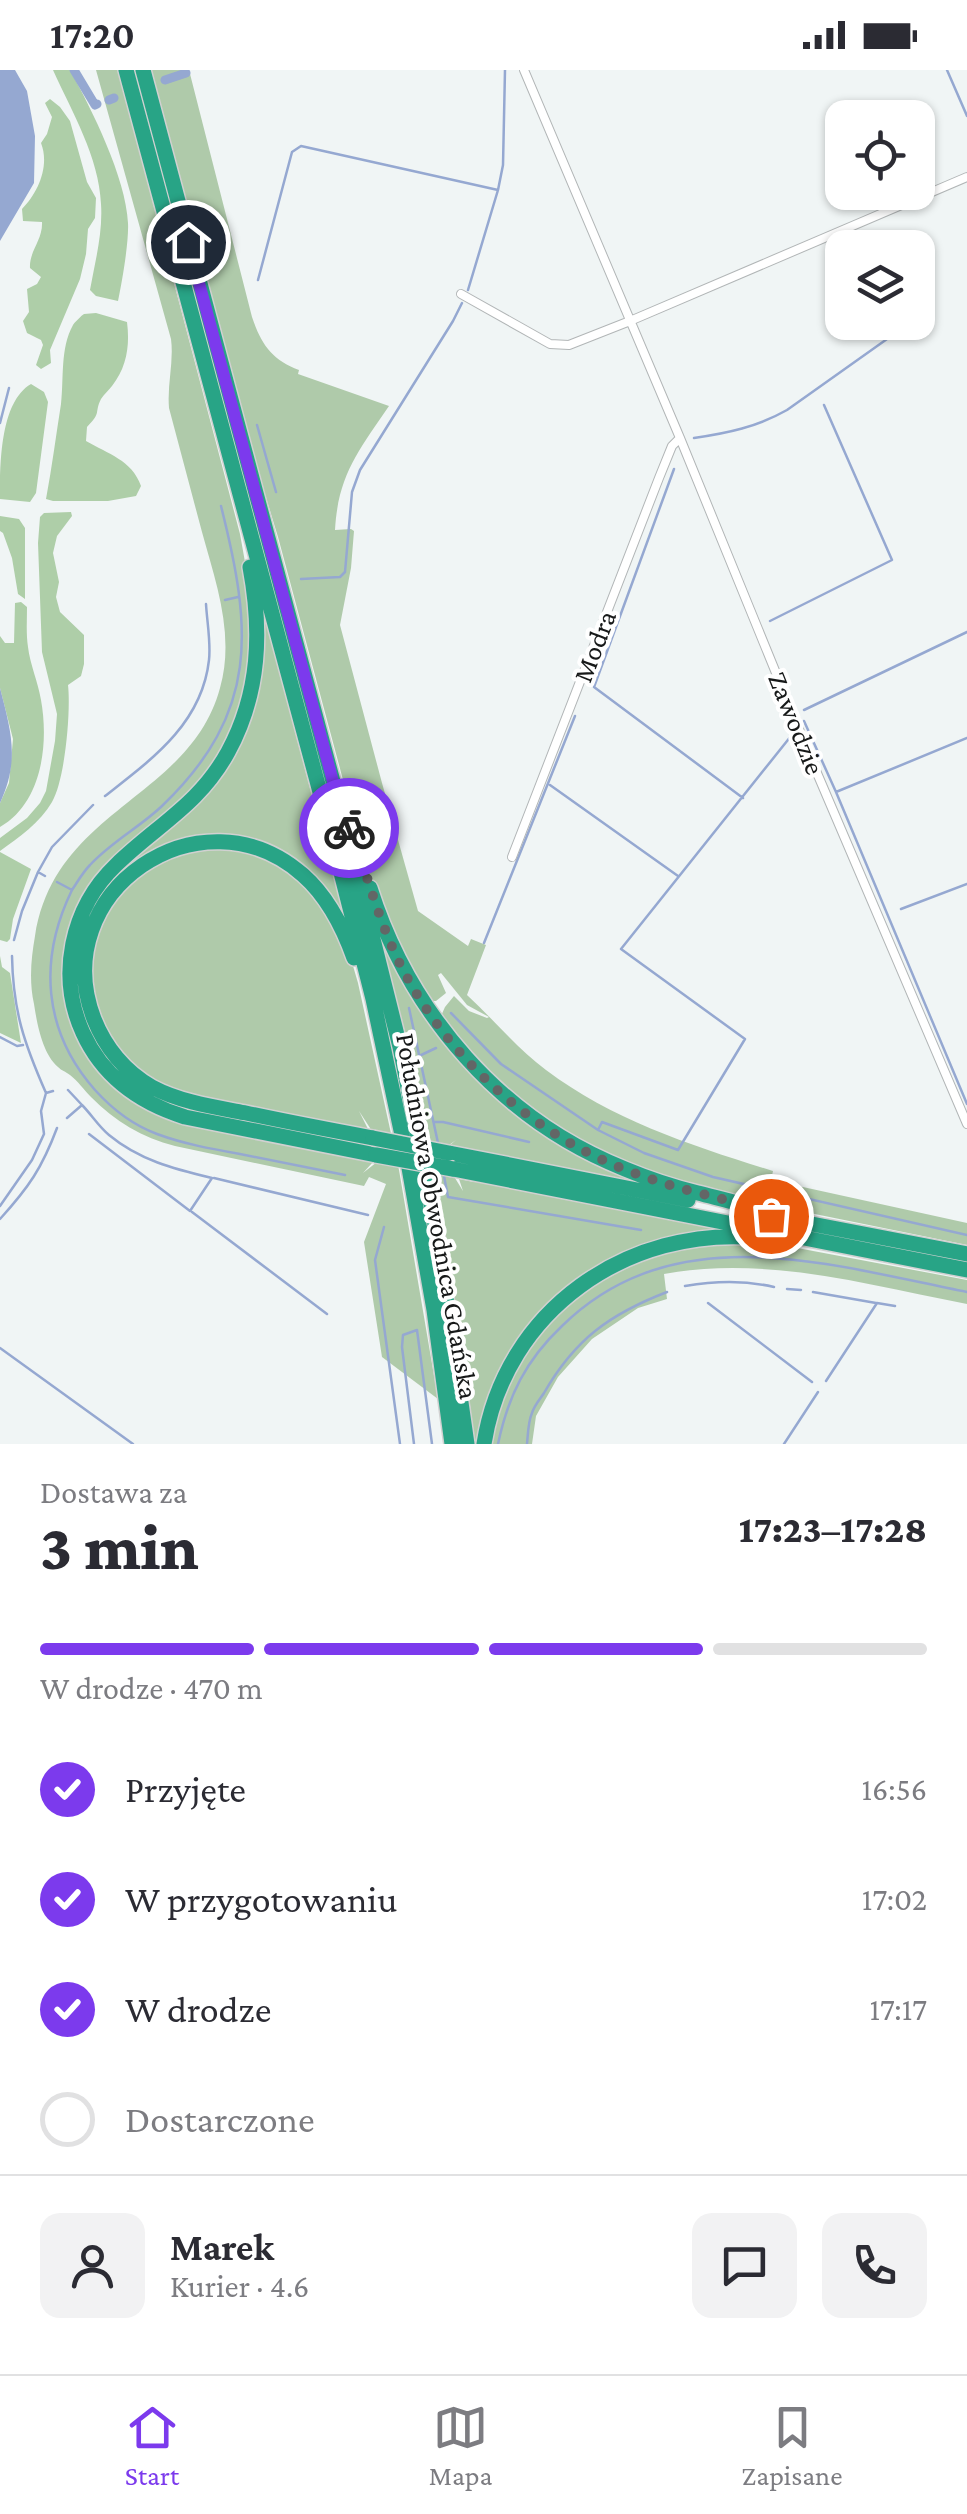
<!DOCTYPE html>
<html lang="pl">
<head>
<meta charset="utf-8">
<style>
  body { margin:0; font-family:"Crimson Pro",serif; background:#f2f2f3; color:#2b2b33; height:100vh; display:flex; flex-direction:column; font-size:38px; white-space:nowrap }
  * { box-sizing:border-box; margin:0 }
  p { font-size:32px; color:#7c7c81 }
  .icon { flex:none; width:55px; height:55px; fill:none; stroke:currentColor; stroke-width:2; stroke-linecap:round; stroke-linejoin:round }
  .map { position:relative; height:1374px; overflow:hidden }
  .drawer { display:flex; flex-direction:column; background:#fff; flex:1 }
  .drawer>* { flex:none }
  .fabs { position:absolute; left:825px; top:30px; display:grid; gap:20px }
  .fabs a { display:grid; place-items:center; width:110px; height:110px; border-radius:20px; background:#fff; box-shadow:0 2px 8px #0004; font-size:50px }
  .pin { position:absolute; display:grid; place-items:center; width:85px; height:85px; color:#fff; margin:-42px; border:5px solid #fff; border-radius:50%; box-shadow:0 2px 10px #0007 }
  .courier { position:absolute; display:grid; place-items:center; width:100px; height:100px; margin:-50px; border:8px solid #7c3aed; border-radius:50%; background:#fff; color:#222; box-shadow:0 2px 12px #0007 }
  .overview em { font-style:normal; font-weight:800 }
  .overview div { display:flex; flex-direction:column-reverse }
  .overview { display:flex; align-items:center; justify-content:space-between; height:170px; padding:0 40px }
  h1 { font-size:65px; font-weight:800; line-height:75px }
  .bar { display:grid; grid-template-columns:repeat(4,1fr); gap:15px 10px; align-content:center; height:120px; padding:0 40px }
  .bar i { height:12px; border-radius:8px; background:#e1e1e2 }
  .bar .active { background:#7c3aed }
  .bar p { grid-column:span 4 }
  .line { display:flex; align-items:center; gap:25px; padding:0 40px; border-top:2px solid #e1e1e2 }
  .line div { flex:1 }
  .round { display:grid; place-items:center; flex:none; width:105px; height:105px; border-radius:20px; background:#f2f2f3 }
  ol { padding:0 40px; list-style:none }
  li { display:flex; align-items:center; gap:30px; height:110px }
  li p { margin-inline-start:auto }
  li .icon { padding:10px; border-radius:50%; background:#7c3aed; color:#fff; stroke-width:4 }
  li:last-child { color:#7c7c81 }
  li i { width:55px; height:55px; border:5px solid #e1e1e2; border-radius:50% }
  .status { display:flex; justify-content:space-between; align-items:center; height:70px; padding:0 50px; background:#fff; direction:ltr }
  .status svg { height:28px; fill:currentColor }
  .dock { display:flex; justify-content:space-around; align-items:center; height:140px; border-top:2px solid #e1e1e2; background:#fff; font-size:28px; color:#7c7c81 }
  .dock a { display:grid; justify-items:center; gap:5px }
  .dock .active { color:#7c3aed }
  .map>svg:first-child { display:block }
  .green { fill:#afcaaa }
  .forest { fill:#aecea8 }
  .water { fill:#95a8d1 }
  .lines { fill:none; stroke-linecap:round; stroke-linejoin:round }
  .stream { stroke:#95a8d1; stroke-width:2.5 }
  .canal { stroke:#95a8d1; stroke-width:9 }
  .street-casing { stroke:#b2b6b7; stroke-width:10 }
  .highway-casing { stroke:#d1d1d1; stroke-width:18 }
  .street { stroke:#fff; stroke-width:8 }
  .highway { stroke:#28a486; stroke-width:15 }
  .highway-bridge-casing { stroke:#d1d1d1; stroke-width:18; stroke-linecap:butt }
  .highway-bridge { stroke:#28a486; stroke-width:15 }
  .done { stroke:#636666; stroke-width:10; stroke-dasharray:0 18 }
  .route { stroke:#7c3aed; stroke-width:12 }
  .labels { text-anchor:middle; stroke-width:8; stroke-linejoin:round; paint-order:stroke }
  .street-label { font-size:28px; fill:#171919; stroke:#fff }
</style>
</head>
<body>
<div class="status"><b>17:20</b><svg viewBox="0 0 49 12"><path d="M0 12V9h3v3zM5 12V6h3v6zM10 12V3h3v9zM15 12V0h3v12zM26 1h20v11H26zM47 4h2v5h-2z"/></svg></div>
<div class="map">
<svg width="967" height="1374" viewBox="0 0 967 1374">
  <rect width="100%" height="100%" fill="#f0f5f5"/>
  <path class="green" d="M96,0H118L240,464L250,520V605L233,660L206,706L91,817L68,937L125,1025L373,1092L363,1103L377,1092L370,1058L359,1041L368,1059L352,1056L350,1059L186,1025L151,1010L127,991L102,954L91,909L97,863L122,819L164,788L203,777L255,782L312,817L351,889L358,913L399,1100L438,1329L382,1287L364,1172L386,1114L369,1107L364,1116L175,1076C142,1068 115,1051 91,1027C84,1020 78,1011 70,1005C65,1001 62,1001 58,997C42,983 37,953 34,934C29,911 31,889 35,866C55,738 190,729 220,618C235,565 216,513 202,462C191,421 180,379 169,338C167,314 174,292 171,269Z
    M151,0H189L252,247C261,274 272,290 299,300L298,304L389,336C359,380 338,405 335,460L351,459L354,461L351,498L340,555L382,713L418,841L468,876L471,869L486,875L467,925C493,949 518,979 546,1000C614,1051 693,1076 773,1101L771,1110L967,1153V1175L717,1124L661,1109L571,1069L485,1002L441,946L445,937L454,926L469,941L487,948L489,947L467,935L441,903L438,905L446,923L436,931H428L377,828L365,792L278,467L251,378Z
    M266,552L342,839L341,840C304,778 230,747 162,777C144,785 124,797 113,813C107,821 105,833 103,842C95,867 88,891 80,916L87,949L134,1012L362,1072L361,1076L177,1038L132,1015L98,980L79,933L75,898L81,863L97,828L121,798L179,750L254,633L264,553Z
    M381,866L488,1016L655,1117L468,1081L467,1078L450,1075L456,1070L449,1075L455,1108L463,1121L459,1109L474,1112L475,1110L750,1163L672,1169L541,1246L481,1374H475C454,1202 421,1034 381,866Z
    M754,1172L792,1177L967,1210V1234C868,1215 765,1185 664,1204L667,1229L638,1238L592,1269L558,1307L536,1346L532,1374H488L506,1314L546,1253L596,1210L678,1176Z"/>
  <path class="forest" d="M53,0H70C92,40 126,108 128,153C129,172 122,212 118,231L96,226L90,220C95,192 103,163 101,134C99,87 72,42 53,0Z
    M50,29L60,37L70,51L87,112L96,128L95,148L88,159L86,184L80,209L50,280L51,293L41,299L36,295L43,275L41,270L27,263L23,251L29,242L27,219L37,214L41,207L30,198C29,181 43,170 42,152L23,151L22,139C38,123 50,96 41,73L47,64L52,47L45,33Z
    M96,243L127,252C130,275 127,297 112,316C109,320 104,324 101,329C94,343 102,342 87,357L86,371C108,384 132,390 141,416L136,426L108,431H53L46,429C52,397 56,365 61,334C64,309 60,278 73,255C74,253 82,245 84,244Z
    M31,314L44,322L48,332L36,423L30,432L0,429C0,394 0,332 31,314Z
    M71,442L72,446L57,466L53,483L59,512L56,527L60,542L84,565V594L81,606L68,615C71,641 65,710 52,732C40,753 19,767 0,781V768L27,748L40,733L46,721L55,671L57,644L42,582L38,473L40,447L44,443Z
    M0,446L19,449L25,458V529L18,524L12,488L3,463L0,461Z
    M21,532L27,537C27,550 26,564 28,577C30,594 38,612 41,630C49,674 42,733 0,757V733L9,713L13,669L0,618V566L5,573H14L15,533Z
    M0,782L31,799L13,849L10,869L7,872L0,870Z
    M0,886L2,897L10,903L21,973L0,963Z"/>
  <path class="water" d="M0,0H15L27,21L35,66L34,113L0,171Z
    M0,618C11,661 20,690 0,733Z"/>
  <g class="lines">
    <path class="stream" d="M947,0L967,46
      M258,210L292,82L301,76L498,120
      M468,220L498,120L503,95L505,0
      M918,248L926,242
      M0,353L9,318
      M257,355L276,422
      M694,368C728,363 757,357 787,340L911,252
      M674,399L594,617L743,728
      M301,509L340,507L345,502L352,422L360,400L453,251L462,233
      M225,530L238,527
      M770,551L892,490L824,335
      M804,640L967,562
      M804,651L836,722L967,668
      M550,715L678,806
      M836,722L967,1034
      M105,726C151,690 202,654 209,590C211,572 207,552 206,534
      M38,802L52,777L93,735
      M57,812L72,820C38,890 43,961 95,1020C113,1040 133,1055 157,1064C184,1074 212,1079 240,1084C275,1091 310,1098 345,1105
      M72,820C78,811 83,802 90,795C111,772 140,757 162,736C260,642 252,559 221,436
      M901,839L967,814
      M14,870L22,841L38,802L45,806
      M484,873L575,646
      M12,886C13,941 24,973 46,1023
      M409,938L438,1073
      M451,943L501,994L598,1060L644,1083L713,1107L967,1165
      M0,967L17,976L23,975
      M419,986L436,978
      M82,1035C91,1044 99,1057 109,1065C139,1090 174,1099 212,1108L190,1141L89,1064
      M67,1048L82,1035L68,1020
      M435,1052H443L529,1072
      M598,1060L602,1052L678,1080L745,969L621,879L795,661
      M444,1106L448,1127L641,1160
      M214,1108L368,1145
      M0,1136L32,1090L44,1064L41,1041L46,1023L53,1021
      M192,1142L327,1244
      M0,1149C29,1117 42,1098 57,1058
      M384,1157L375,1190L400,1374
      M685,1216C715,1211 744,1210 774,1217
      M787,1219L801,1220
      M813,1222L876,1233
      M708,1233L812,1312
      M0,1278L133,1374
      M826,1311L877,1233L895,1236
      M414,1374L402,1277L403,1265L417,1260L432,1374
      M498,1374C508,1326 526,1290 562,1256C675,1145 830,1195 967,1222
      M527,1374C528,1364 528,1352 532,1343C534,1336 540,1329 544,1323C575,1269 610,1244 667,1222
      M784,1374L818,1322"/>
    <path class="canal" d="M74,0L95,35L97,34
      M165,10L186,3
      M109,30L114,28"/>
    <defs>
      <path id="street" d="M524,0L680,368L814,696L967,1054
        M461,224L550,274L569,275L630,251L967,107
        M512,787L659,408L672,376L680,368"/>
      <path id="highway" d="M126,0L331,763L373,929L409,1098L434,1240L452,1374
        M143,0L342,745L400,977L436,1159L467,1374
        M250,497C262,561 260,623 228,682C199,735 157,755 116,795C71,838 57,906 83,963C103,1007 140,1033 185,1047L376,1085
        M370,818C410,944 501,1050 625,1099C649,1109 673,1117 698,1123C724,1130 747,1134 771,1146
        M354,888C343,857 328,827 303,805C201,715 45,822 94,949C105,977 125,1002 152,1017C180,1032 214,1037 246,1043C288,1052 330,1060 373,1068
        M449,1083L688,1130
        M453,1099L967,1200
        M765,1145L967,1184
        M484,1374C505,1240 628,1155 760,1168"/>
    </defs>
    <use href="#street" class="street-casing"/>
    <use href="#highway" class="highway-casing"/>
    <use href="#street" class="street"/>
    <use href="#highway" class="highway"/>
    <defs>
      <path id="highway-bridge" d="M373,1068L449,1083
        M376,1085L453,1099"/>
    </defs>
    <use href="#highway-bridge" class="highway-bridge-casing"/>
    <use href="#highway-bridge" class="highway-bridge"/>
  </g>
  <g class="lines">
    <path class="done" d="M349,758L356,772C369,814 381,855 400,894C446,986 531,1063 626,1100C650,1109 674,1117 699,1123C724,1130 747,1134 771,1146"/>
    <path class="route" d="M188,172L342,745L349,758"/>
  </g>
  <g class="labels">
    <g class="street-label">
      <text transform="translate(594 576) rotate(-69)" y="10">Modra</text>
      <text transform="translate(797 653) rotate(68)" y="10">Zawodzie</text>
      <text transform="translate(438 1146) rotate(80)" y="10">Południowa Obwodnica Gdańska</text>
    </g>
  </g>
</svg>
<div class="fabs">
<a><svg class="icon" aria-label="locate" viewBox="0 0 24 24"><circle cx="12" cy="12" r="6"/><path d="M12 2v4M12 18v4M2 12h4M18 12h4"/></svg></a>
<a><svg class="icon" aria-label="layers" viewBox="0 0 24 24"><path d="M12 4l9 5-9 5-9-5zM3 14l9 5 9-5"/></svg></a>
</div>
<div class="pin" style="left:771px;top:1146px;background:#ea580c"><svg class="icon" aria-label="bag" viewBox="0 0 24 24"><path d="M5 8h14l-1 12H6zM9 8a3 3 0 0 1 6 0"/></svg></div>
<div class="pin" style="left:188px;top:172px;background:#1f2937"><svg class="icon" aria-label="home" viewBox="0 0 24 24"><path d="M3 11l9-7 9 7M6 9v11h12V9"/></svg></div>
<div class="courier" style="left:349px;top:758px"><svg class="icon" aria-label="bike" viewBox="0 0 24 24"><circle cx="6" cy="16" r="4"/><circle cx="18" cy="16" r="4"/><path d="M6 16l4-8h5l3 8M10 8l3 8H6M13 5h3"/></svg></div>
</div>
<section class="drawer">
<div class="overview"><div><h1>3 min</h1><p>Dostawa za</p></div><em>17:23–17:28</em></div>
<div class="bar"><i class="active"></i><i class="active"></i><i class="active"></i><i></i><p>W drodze · 470 m</p></div>
<ol>
<li><svg class="icon" aria-label="check" viewBox="0 0 24 24"><path d="M5 12l5 5 9-10"/></svg>Przyjęte<p>16:56</p></li>
<li><svg class="icon" aria-label="check" viewBox="0 0 24 24"><path d="M5 12l5 5 9-10"/></svg>W przygotowaniu<p>17:02</p></li>
<li><svg class="icon" aria-label="check" viewBox="0 0 24 24"><path d="M5 12l5 5 9-10"/></svg>W drodze<p>17:17</p></li>
<li><i></i>Dostarczone</li>
</ol>
<div class="line" style="height:180px"><a class="round"><svg class="icon" aria-label="person" viewBox="0 0 24 24"><circle cx="12" cy="8" r="4"/><path d="M4 21q1-7 8-7t8 7"/></svg></a><div><b>Marek</b><p>Kurier · 4.6</p></div><a class="round"><svg class="icon" aria-label="chat" viewBox="0 0 24 24"><path d="M4 5h16v11H9l-5 4z"/></svg></a><a class="round"><svg class="icon" aria-label="phone" viewBox="0 0 24 24"><path d="M5 4h4l2 5-3 2q2 4 5 5l2-3 5 2v4C11 20 4 13 5 4z"/></svg></a></div>
</section>
<nav class="dock">
<a class="active"><svg class="icon" aria-label="home" viewBox="0 0 24 24"><path d="M3 11l9-7 9 7M6 9v11h12V9"/></svg>Start</a>
<a><svg class="icon" aria-label="map" viewBox="0 0 24 24"><path d="M3 6l6-2 6 2 6-2v14l-6 2-6-2-6 2zM9 4v14M15 6v14"/></svg>Mapa</a>
<a><svg class="icon" aria-label="saved" viewBox="0 0 24 24"><path d="M7 4h10v16l-5-4-5 4z"/></svg>Zapisane</a>
</nav>
</body>
</html>
